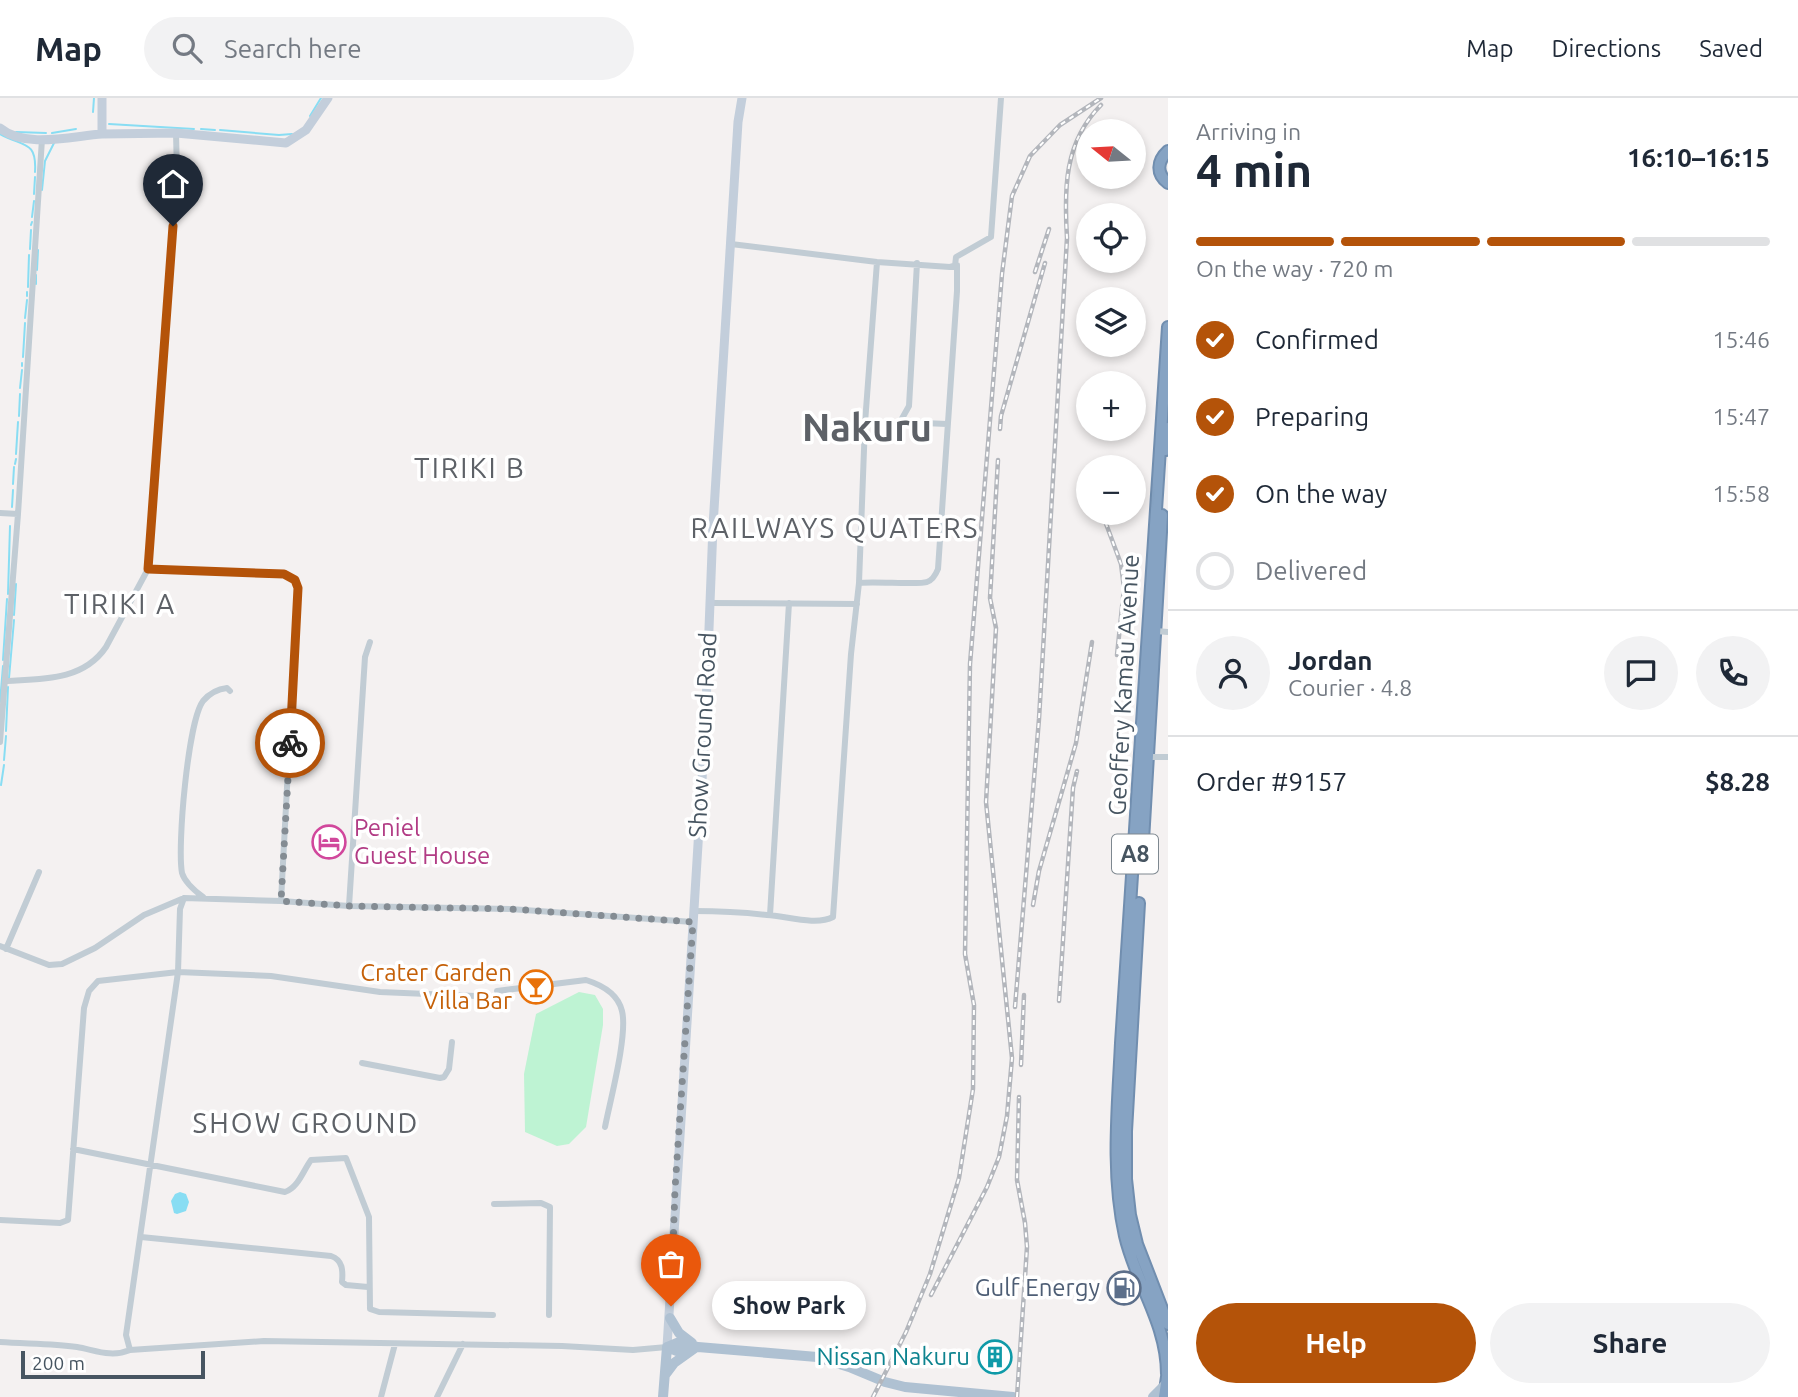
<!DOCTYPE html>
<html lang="en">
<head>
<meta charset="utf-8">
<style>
  body { margin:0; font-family:Ubuntu,sans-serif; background:#f2f2f3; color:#1f2937; height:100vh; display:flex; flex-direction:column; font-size:26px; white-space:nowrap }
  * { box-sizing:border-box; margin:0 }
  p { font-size:23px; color:#747a83 }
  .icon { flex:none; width:38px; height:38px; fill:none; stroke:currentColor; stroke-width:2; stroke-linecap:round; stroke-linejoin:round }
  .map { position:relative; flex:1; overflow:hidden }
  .details { display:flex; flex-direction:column; background:#fff; width:630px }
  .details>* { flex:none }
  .needle { width:46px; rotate:288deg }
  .tools { position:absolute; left:1076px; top:21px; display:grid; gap:14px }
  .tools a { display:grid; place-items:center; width:70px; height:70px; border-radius:50%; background:#fff; box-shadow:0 4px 10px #0003; font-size:35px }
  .scale { position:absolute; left:21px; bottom:18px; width:184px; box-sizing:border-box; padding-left:7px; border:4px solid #475561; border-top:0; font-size:19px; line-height:24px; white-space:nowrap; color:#475561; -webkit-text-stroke:5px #fff; paint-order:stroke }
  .pin { position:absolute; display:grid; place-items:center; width:60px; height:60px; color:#fff; margin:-72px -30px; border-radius:50% 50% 50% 0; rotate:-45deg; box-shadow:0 0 7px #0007 }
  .pin .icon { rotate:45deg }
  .courier { position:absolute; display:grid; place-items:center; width:70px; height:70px; margin:-35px; border:5px solid #b45309; border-radius:50%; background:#fff; color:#222; box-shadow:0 2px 9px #0007 }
  .bubble { position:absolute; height:49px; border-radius:24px; background:#fff; box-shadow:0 4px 10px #0003; font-size:23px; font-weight:700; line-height:49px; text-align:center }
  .summary em { font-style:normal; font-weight:700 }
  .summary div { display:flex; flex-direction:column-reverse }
  .summary { display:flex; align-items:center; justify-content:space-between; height:119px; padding:0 28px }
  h1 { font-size:46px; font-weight:700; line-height:52px }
  .bar { display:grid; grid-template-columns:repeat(4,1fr); gap:10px 7px; align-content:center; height:84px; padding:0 28px }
  .bar i { height:9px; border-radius:5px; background:#e0e1e3 }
  .bar .on { background:#b45309 }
  .bar p { grid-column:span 4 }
  .line { display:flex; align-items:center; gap:18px; padding:0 28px; border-top:2px solid #e0e1e3 }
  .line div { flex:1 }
  .round { display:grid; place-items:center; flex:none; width:74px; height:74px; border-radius:37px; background:#f2f2f3 }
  ol { padding:0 28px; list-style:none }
  li { display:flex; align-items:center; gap:21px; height:77px }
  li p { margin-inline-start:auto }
  li .icon { padding:7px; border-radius:50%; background:#b45309; color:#fff; stroke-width:4 }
  li:last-child { color:#747a83 }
  li i { width:38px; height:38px; border:4px solid #e0e1e3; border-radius:50% }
  .action { display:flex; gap:14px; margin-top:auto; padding:14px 28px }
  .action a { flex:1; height:80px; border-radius:42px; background:#b45309; color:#fff; font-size:28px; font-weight:700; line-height:80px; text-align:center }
  .action a+a { background:#f2f2f3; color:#1f2937 }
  header { display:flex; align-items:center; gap:42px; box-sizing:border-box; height:98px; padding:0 35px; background:#fff; border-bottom:2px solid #e0e1e3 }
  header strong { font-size:33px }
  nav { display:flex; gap:38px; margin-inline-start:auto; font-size:24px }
  .search { width:490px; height:63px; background:#f2f2f3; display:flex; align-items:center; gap:18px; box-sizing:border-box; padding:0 24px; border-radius:38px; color:#747a83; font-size:26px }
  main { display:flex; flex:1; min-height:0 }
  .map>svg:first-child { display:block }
  .grass { fill:#bef3d3 }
  .water { fill:#88ddf3 }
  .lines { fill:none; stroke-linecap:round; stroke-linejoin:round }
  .stream { stroke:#88ddf3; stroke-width:2 }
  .highway-casing { stroke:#718eaf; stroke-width:14 }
  .street { stroke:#c1ccd4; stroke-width:6 }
  .secondary { stroke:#c3cedb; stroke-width:9 }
  .primary { stroke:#afc1d2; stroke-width:10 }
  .highway { stroke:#86a3c3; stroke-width:10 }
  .rail-casing { stroke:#b3b6bc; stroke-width:4.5 }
  .rail { stroke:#fff; stroke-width:2; stroke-dasharray:5; stroke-linecap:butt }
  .done { stroke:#848c93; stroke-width:7; stroke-dasharray:0 12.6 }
  .route { stroke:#b45309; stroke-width:9 }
  .labels { text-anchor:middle; stroke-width:7; stroke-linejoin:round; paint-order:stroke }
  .shield { fill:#fff; stroke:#7e8890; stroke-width:2 }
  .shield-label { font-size:23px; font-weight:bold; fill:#475561 }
  .street-label { font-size:24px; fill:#475561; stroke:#fff }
  .hotel-label { font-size:24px; fill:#b23c85; stroke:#fff; text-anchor:start }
  .food-label { font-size:24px; fill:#c56008; stroke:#fff; text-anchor:end }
  .service-label { font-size:24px; fill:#4e5e75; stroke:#fff; text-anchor:end }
  .culture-label { font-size:24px; fill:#0d838f; stroke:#fff; text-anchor:end }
  .quarter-label { font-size:28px; letter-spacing:2px; fill:#5d6167; stroke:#fff }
  .town-label { font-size:38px; font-weight:bold; fill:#5d6167; stroke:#fff }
</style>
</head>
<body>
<header>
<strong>Map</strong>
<div class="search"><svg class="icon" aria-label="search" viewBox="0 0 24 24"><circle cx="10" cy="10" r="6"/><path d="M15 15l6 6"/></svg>Search here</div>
<nav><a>Map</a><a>Directions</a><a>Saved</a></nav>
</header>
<main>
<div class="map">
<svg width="1168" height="1299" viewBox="0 0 1168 1299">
  <rect width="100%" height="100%" fill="#f4f1f1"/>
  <path class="grass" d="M579,894L595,897L603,911V927L586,1029L569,1046L557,1048L525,1034L524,976L536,916Z"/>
  <path class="water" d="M180,1094L186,1096L189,1104L186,1113L177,1116L174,1115L171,1103L175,1096Z"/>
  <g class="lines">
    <path class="stream" d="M93,14L94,0
      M310,18L321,0
      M109,26L194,31
      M201,31L215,32
      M220,32L279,37L292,36
      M16,34L46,35
      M52,35L76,31
      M0,36C23,49 37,42 35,74
      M42,92L45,63L54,45
      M34,96L35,79
      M32,119L34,103
      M31,127L32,124
      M30,151L31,132
      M37,172L38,152
      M36,186V177
      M28,189L29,157
      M27,198V194
      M25,220L27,202
      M23,259L25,225
      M22,268V265
      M20,290L22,272
      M19,318L20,296
      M16,356L18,324
      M15,366L16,361
      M13,386L14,369
      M12,409L13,392
      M8,496L10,428
      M14,517L16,486
      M3,562L7,501
      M9,580L14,522
      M0,604L3,568
      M6,633L8,589
      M4,662L6,638
      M1,687L4,667"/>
    <defs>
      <path id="highway" d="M1168,53C1157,63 1156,76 1168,85
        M1166,352L1168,330
        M1143,743L1162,417
        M1139,805L1126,1033V1081L1130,1117L1137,1146L1168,1226
        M1167,1276C1167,1225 1136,1186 1125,1138C1111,1075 1118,1009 1121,945L1168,229
        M1164,1299L1168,1272"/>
    </defs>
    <use href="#highway" class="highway-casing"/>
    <path class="street" d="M176,35L177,75L148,471L283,476L295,482L298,490L297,500L281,803
      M955,168L956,159L991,139L1001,0
      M900,324L947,326
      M865,325L893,326L900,324L909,308L917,165
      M0,415L18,416
      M859,485L865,325L877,164
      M710,505L857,506
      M1156,533L1168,534
      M5,583C42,581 83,583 106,549L148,471
      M0,644L18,416L42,41
      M1148,659H1168
      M203,799C195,793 185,785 182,775C177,749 188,623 203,603C209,596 218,591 227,590L230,593
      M349,808L365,559L370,544
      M693,813C718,813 742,814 767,817C786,818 816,828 833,819L851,556L859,485C873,483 920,487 927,484C933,482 936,476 938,471L957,193V167L950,169L877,164L731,146
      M770,817L789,505
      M0,848L49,867L62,866L95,850L144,817L184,800L281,803L349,808L510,811L693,824
      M6,851L39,774
      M497,893L586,882C602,887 618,896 622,913C628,937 610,1003 605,1029
      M362,965L440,980L444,979L449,971L452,944
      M73,1051L285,1094C298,1090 303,1073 311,1062L346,1060L369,1119L370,1211L379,1214L493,1217
      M494,1106L541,1105L550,1109L549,1217
      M0,1122L60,1125L68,1122L84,910L89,893L98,883L178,874L271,878L380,894L499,899
      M141,1139L331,1158C343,1162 343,1173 342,1184L346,1187L368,1189
      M0,1244C25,1246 52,1245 77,1249C95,1252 111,1260 130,1252L264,1243L562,1248L633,1252L667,1249
      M130,1252L126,1237L178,874L180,811L184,800
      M381,1299L395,1246
      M437,1299L463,1246"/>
    <path class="secondary" d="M102,0V36L176,35L286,45L306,32L328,0
      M0,30C25,51 72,38 102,36
      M667,1249L705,633L713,428L738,24L742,0"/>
    <path class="primary" d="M670,1220L679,1235L692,1245
      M667,1249L679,1244L698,1249L817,1259L849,1269L885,1284L905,1289L1013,1299
      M667,1249L677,1253L695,1250
      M665,1277L674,1265L695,1250
      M663,1299L667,1249
      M1153,1299L1165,1287"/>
    <use href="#highway" class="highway"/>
    <defs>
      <path id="rail" d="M1035,174L1049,131
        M1000,331L1001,318L1045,165
        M1102,415L1121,466L1124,490L1117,557
        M1033,807L1039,773L1076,645L1092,544
        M1059,903L1073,690L1077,673
        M1015,909L1039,621L1067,140C1064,91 1064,44 1101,7
        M1021,967L1024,897
        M931,1197L987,1089L999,1059L1007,1018L1012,960L986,704L996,530L990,500L998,362
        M873,1299L906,1234L930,1176L959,1080L973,991L974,907L965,856L970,566L1002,176L1012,98L1030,58L1060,27L1101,0
        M1017,1299L1027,1149L1025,1125L1017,1082L1019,999"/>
    </defs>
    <use href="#rail" class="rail-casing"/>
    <use href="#rail" class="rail"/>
  </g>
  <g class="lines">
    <path class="done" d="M290,645L281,803L349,808L510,811L693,824L675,1091L671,1208"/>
    <path class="route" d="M173,128L148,471L284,476L295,482L298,490L290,645"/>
  </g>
  <defs>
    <symbol id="hotel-ring" viewBox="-11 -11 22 22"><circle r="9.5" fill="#fff" stroke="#d1479c" stroke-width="1.5"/><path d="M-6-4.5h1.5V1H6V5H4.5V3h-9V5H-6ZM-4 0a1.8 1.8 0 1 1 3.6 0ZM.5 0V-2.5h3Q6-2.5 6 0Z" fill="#d1479c"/></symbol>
    <symbol id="bar-ring" viewBox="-11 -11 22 22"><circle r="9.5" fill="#fff" stroke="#e8710a" stroke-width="1.5"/><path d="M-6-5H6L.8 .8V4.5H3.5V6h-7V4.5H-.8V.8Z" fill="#e8710a"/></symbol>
    <symbol id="fuel-ring" viewBox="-11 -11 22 22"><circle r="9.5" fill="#fff" stroke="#5c6f8a" stroke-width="1.5"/><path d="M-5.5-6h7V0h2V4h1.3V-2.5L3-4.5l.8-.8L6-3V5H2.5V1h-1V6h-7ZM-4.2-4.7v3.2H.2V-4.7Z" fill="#5c6f8a"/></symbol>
    <symbol id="building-ring" viewBox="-11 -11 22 22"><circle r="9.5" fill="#fff" stroke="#0f9aa8" stroke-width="1.5"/><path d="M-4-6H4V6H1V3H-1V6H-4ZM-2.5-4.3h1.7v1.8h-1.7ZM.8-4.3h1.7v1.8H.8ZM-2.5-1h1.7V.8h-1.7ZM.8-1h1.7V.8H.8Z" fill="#0f9aa8"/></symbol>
  </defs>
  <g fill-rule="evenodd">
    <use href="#hotel-ring" x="310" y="725" width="38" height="38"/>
    <use href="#bar-ring" x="517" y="870" width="38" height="38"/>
    <use href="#fuel-ring" x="1105" y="1171" width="38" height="38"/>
    <use href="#building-ring" x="976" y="1240" width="38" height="38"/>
  </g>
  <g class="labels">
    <rect class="shield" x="1112" y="736.5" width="46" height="39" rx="5"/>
    <g class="shield-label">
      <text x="1135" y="764">A8</text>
    </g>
    <g class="street-label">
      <text transform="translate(1124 587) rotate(-87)" y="8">Geoffery Kamau Avenue</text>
      <text transform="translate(703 637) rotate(-87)" y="8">Show Ground Road</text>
    </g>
    <g class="hotel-label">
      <text x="354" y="738">Peniel<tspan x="354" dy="28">Guest House</tspan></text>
    </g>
    <g class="food-label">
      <text x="512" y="883">Crater Garden<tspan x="512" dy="28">Villa Bar</tspan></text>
    </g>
    <g class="service-label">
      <text x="1100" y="1198">Gulf Energy</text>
    </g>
    <g class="culture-label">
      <text x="970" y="1267">Nissan Nakuru</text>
    </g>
    <g class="quarter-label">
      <text x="470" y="380">TIRIKI B</text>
      <text x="835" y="440">RAILWAYS QUATERS</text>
      <text x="120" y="516">TIRIKI A</text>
      <text x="306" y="1035">SHOW GROUND</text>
    </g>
    <g class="town-label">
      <text x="867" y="343">Nakuru</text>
    </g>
  </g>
</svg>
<div class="tools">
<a><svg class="needle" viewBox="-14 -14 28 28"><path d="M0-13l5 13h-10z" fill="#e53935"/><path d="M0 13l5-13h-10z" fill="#747a83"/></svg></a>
<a><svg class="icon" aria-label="locate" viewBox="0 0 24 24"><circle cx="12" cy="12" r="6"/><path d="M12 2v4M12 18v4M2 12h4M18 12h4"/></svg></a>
<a><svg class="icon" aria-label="layers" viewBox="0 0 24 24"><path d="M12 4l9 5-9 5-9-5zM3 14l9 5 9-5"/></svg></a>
<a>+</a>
<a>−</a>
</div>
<div class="scale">200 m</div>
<div class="pin" style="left:671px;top:1208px;background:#ea580c"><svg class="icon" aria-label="bag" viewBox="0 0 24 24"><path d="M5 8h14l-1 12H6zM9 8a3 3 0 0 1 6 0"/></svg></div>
<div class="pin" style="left:173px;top:128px;background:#1f2937"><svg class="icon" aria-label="home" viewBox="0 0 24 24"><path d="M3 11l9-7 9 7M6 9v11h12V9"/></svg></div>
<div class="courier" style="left:290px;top:645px"><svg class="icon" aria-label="bike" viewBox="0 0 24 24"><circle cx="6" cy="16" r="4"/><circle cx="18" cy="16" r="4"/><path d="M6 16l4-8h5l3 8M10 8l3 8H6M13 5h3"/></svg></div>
<div class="bubble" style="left:712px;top:1183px;width:154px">Show Park</div>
</div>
<section class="details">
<div class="summary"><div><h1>4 min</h1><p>Arriving in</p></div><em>16:10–16:15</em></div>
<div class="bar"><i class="on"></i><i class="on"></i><i class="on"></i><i></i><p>On the way · 720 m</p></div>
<ol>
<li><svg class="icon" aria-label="check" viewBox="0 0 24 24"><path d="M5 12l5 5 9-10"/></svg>Confirmed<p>15:46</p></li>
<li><svg class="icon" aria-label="check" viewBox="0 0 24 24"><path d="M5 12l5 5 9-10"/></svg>Preparing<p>15:47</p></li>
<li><svg class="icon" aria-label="check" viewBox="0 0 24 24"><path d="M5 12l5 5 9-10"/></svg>On the way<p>15:58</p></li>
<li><i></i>Delivered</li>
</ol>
<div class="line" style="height:126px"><a class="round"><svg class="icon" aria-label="person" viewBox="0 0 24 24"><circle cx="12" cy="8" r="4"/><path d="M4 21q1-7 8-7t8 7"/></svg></a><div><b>Jordan</b><p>Courier · 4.8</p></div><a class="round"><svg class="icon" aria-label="chat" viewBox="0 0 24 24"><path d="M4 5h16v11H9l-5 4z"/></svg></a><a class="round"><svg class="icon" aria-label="phone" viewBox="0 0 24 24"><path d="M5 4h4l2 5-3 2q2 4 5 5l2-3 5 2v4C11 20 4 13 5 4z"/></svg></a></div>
<div class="line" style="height:91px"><div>Order #9157</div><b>$8.28</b></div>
<div class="action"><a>Help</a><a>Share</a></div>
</section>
</main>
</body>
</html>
